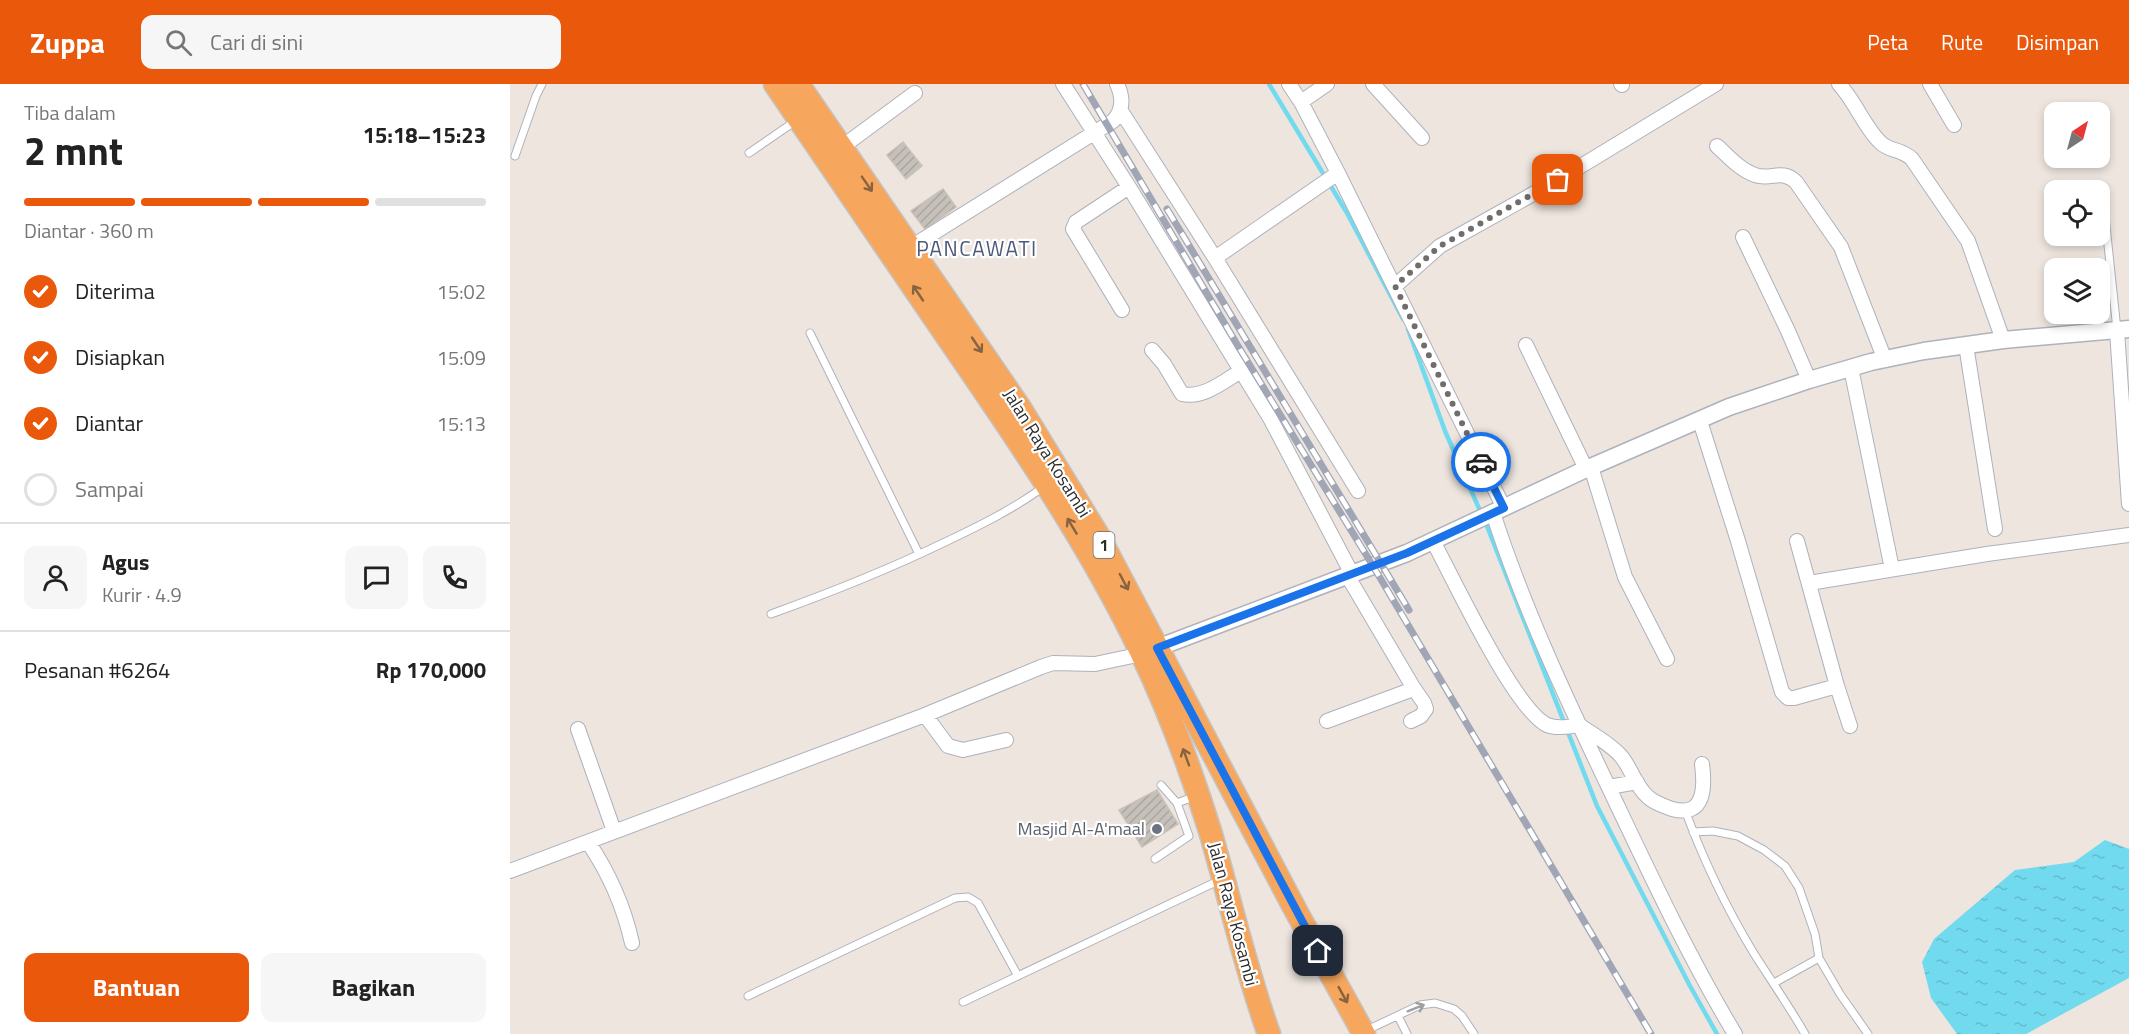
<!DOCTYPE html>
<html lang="id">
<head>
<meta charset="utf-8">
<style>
  body { margin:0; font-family:"Titillium Web",sans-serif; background:#f6f6f6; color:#222; height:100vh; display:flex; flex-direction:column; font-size:22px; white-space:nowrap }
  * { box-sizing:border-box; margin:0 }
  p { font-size:20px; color:#767676 }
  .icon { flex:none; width:33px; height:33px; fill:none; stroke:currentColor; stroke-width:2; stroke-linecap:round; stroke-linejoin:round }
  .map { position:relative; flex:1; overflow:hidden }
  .panel { display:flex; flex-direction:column; background:#fff; width:510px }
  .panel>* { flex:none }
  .needle { width:39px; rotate:36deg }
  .tools { position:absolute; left:1534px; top:18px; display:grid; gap:12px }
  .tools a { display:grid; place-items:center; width:66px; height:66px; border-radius:12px; background:#fff; box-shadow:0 3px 9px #0003; font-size:30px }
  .pin { position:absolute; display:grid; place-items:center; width:51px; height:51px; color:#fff; margin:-26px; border-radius:12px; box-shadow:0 3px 9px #0006 }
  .courier { position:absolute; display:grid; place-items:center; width:60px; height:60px; margin:-30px; border:4px solid #1a73e8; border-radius:50%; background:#fff; color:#222; box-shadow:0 2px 8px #0007 }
  .overview em { font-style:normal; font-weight:700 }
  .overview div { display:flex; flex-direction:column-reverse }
  .overview { display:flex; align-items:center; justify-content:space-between; height:102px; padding:0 24px }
  h1 { font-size:39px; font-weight:700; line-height:45px }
  .bar { display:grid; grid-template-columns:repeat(4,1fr); gap:9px 6px; align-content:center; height:72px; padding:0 24px }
  .bar i { height:8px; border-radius:4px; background:#e0e0e0 }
  .bar .active { background:#ea580c }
  .bar p { grid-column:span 4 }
  .line { display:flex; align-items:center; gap:15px; padding:0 24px; border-top:2px solid #e0e0e0 }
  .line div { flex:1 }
  .round { display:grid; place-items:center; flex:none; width:63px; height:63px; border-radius:12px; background:#f6f6f6 }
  ol { padding:0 24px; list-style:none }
  li { display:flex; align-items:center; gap:18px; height:66px }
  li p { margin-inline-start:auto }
  li .icon { padding:6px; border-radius:50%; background:#ea580c; color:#fff; stroke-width:4 }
  li:last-child { color:#767676 }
  li i { width:33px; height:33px; border:3px solid #e0e0e0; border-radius:50% }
  .primary-button { display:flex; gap:12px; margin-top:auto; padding:12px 24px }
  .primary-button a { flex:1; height:69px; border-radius:12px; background:#ea580c; color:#fff; font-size:24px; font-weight:700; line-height:69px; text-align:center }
  .primary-button a+a { background:#f6f6f6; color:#222 }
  header { display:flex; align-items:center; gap:36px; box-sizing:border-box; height:84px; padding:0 30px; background:#ea580c; color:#fff }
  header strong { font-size:28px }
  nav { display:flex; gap:33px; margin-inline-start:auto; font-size:21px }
  .search { width:420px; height:54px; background:#f6f6f6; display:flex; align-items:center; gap:15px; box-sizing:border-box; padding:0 21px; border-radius:12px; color:#767676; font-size:22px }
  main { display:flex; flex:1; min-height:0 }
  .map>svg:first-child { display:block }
  .water { fill:url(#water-ripples) }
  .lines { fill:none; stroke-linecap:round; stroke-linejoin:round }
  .stream { stroke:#72daee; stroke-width:4.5 }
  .building { fill:url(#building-hatch); stroke:#c9c1b8; stroke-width:1.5 }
  .service-casing { stroke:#aeb2bc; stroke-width:9 }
  .minor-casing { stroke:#aeb2bc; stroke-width:16 }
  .tertiary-casing { stroke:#aeb2bc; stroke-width:19 }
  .trunk-casing { stroke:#c4c4c4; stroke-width:25 }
  .service { stroke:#fff; stroke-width:7 }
  .minor { stroke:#fff; stroke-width:14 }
  .tertiary { stroke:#fff; stroke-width:16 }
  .trunk { stroke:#f6a75d; stroke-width:22 }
  .rail-casing { stroke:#a1a6b6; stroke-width:7 }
  .rail { stroke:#fff; stroke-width:4.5; stroke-dasharray:14; stroke-linecap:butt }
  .oneway { stroke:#876342 }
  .oneway2 { stroke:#a0a0a0 }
  .done { stroke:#706d6a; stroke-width:6; stroke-dasharray:0 10.8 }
  .route { stroke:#1a73e8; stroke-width:8 }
  .worship-dot { fill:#6b7280; stroke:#fff; stroke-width:2 }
  .labels { text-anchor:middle; stroke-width:4.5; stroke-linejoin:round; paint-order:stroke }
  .shield { fill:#fff; stroke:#6b6b6b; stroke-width:1.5 }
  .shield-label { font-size:16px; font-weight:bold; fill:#2c2c2c }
  .street-label { font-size:18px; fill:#2c2c2c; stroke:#fff }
  .worship-label { font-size:18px; fill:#5b616d; stroke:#fff; text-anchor:end }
  .quarter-label { font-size:21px; letter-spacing:1.5px; fill:#4c5a7d; stroke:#fff }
</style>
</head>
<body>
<header>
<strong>Zuppa</strong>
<div class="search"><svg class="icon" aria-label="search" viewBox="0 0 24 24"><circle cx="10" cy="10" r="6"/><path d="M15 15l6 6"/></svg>Cari di sini</div>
<nav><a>Peta</a><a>Rute</a><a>Disimpan</a></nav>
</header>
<main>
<section class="panel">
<div class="overview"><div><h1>2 mnt</h1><p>Tiba dalam</p></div><em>15:18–15:23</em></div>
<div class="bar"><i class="active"></i><i class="active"></i><i class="active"></i><i></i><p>Diantar · 360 m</p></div>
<ol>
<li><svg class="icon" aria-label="check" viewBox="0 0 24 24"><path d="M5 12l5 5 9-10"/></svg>Diterima<p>15:02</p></li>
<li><svg class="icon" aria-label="check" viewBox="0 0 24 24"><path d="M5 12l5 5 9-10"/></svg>Disiapkan<p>15:09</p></li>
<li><svg class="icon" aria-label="check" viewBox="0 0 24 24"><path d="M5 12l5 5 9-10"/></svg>Diantar<p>15:13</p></li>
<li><i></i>Sampai</li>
</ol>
<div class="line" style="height:108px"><a class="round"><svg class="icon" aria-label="person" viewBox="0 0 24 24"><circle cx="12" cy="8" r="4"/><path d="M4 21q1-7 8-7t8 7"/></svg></a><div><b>Agus</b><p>Kurir · 4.9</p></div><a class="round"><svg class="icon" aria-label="chat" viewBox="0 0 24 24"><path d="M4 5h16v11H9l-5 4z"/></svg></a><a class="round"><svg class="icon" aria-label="phone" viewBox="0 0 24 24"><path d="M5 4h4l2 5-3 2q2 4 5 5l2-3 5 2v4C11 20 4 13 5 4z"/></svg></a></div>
<div class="line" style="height:78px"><div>Pesanan #6264</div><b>Rp 170,000</b></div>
<div class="primary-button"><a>Bantuan</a><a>Bagikan</a></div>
</section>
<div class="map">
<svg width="1619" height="950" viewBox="0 0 1619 950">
  <defs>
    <pattern id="water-ripples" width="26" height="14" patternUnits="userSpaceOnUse" patternTransform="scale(1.5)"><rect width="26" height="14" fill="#72daee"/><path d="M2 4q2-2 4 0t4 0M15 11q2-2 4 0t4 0" fill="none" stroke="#63bbcc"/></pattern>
    <pattern id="building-hatch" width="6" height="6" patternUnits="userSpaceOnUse" patternTransform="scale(1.5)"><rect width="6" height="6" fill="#c6c0ba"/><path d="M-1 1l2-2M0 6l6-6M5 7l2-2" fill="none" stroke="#aaa5a0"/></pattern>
  </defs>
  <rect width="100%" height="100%" fill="#ede5de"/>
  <path class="water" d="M1595,756L1619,765V894L1516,950H1447L1421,914L1412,878L1424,855L1505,786L1564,778Z"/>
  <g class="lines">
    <path class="stream" d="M759,0L837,129L893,235
      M898,245L935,347L971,429
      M975,437L1087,722L1180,902L1207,950"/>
  </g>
  <path class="building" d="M393,58L412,82L396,95L377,71Z
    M433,105L446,123L415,145L401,127Z
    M647,706L668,740L632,763L609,726Z"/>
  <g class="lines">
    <defs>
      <path id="service" d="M239,69L287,36
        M5,72L26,12L32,0
        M1594,123L1607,246
        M300,249L409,470
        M261,530C319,509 375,487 431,460C467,443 502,426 535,402
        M651,701L667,719
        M1175,726C1193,775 1216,823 1243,868C1260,895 1279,922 1295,950
        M1183,748L1203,747L1228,752L1254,766L1275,782L1289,804L1305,850L1309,874L1330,910L1358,950
        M645,775L679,752L667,719L686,712
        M1264,899L1309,874
        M238,912L445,814L458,813L468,819L508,892
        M453,918L710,796
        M888,932L897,950
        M855,947L910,921L925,919L944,925L952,932L964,950"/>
      <path id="minor" d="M553,0L619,103L760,334L842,490
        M779,0L791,18L828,89L994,424
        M863,0L912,54
        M1111,0L1112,1
        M1329,0C1345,17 1355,44 1370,58C1379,68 1391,64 1402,75L1458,157L1493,256
        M1420,0L1444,41
        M791,18L817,0
        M611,27L705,174L848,407
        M1207,62C1218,72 1230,86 1245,91C1261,97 1271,84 1286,98L1331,163L1375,276
        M332,63L405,9
        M1233,153L1278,247L1299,296
        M401,163L603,37C614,26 613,13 607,0
        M705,174L828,89
        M885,202L930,162L1048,96L1206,0
        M612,226L563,145L566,138L619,103
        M1607,247L1619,420
        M1016,261L1076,385
        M1456,261L1485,445
        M642,266L654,280L672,310C693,315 714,297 731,287
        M1341,284L1382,485
        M1190,337L1228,457L1272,608L1278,614H1284L1327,602
        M1081,383L1115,493L1157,575
        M983,429C1014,525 1057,616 1100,706C1139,788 1178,872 1225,950
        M923,457C943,494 1004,625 1037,641C1047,645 1059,643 1069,641C1082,650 1099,659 1110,671C1121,683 1125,702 1138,713C1144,719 1154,722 1162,725C1195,734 1195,703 1192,680
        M1287,457L1327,602L1340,642
        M1299,499L1477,470L1619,451
        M415,631L438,662L453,666L496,656
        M817,637L898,607L903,603L837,491
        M901,637L911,632L916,625L914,619L903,603
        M68,645L104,747
        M1099,703L1127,698
        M78,758C99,789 114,823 122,859
        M0,787L415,631L531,583L543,579L585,580L632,570"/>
      <path id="tertiary" d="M647,564L897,469L1076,385L1219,323L1299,296L1361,278L1414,267L1493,256L1619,245"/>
      <path id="trunk" d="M265,0C322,83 379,167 436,251C507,354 578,457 632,570C659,627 681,686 700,747C720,815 735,883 759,950
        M288,0L510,324L589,453L786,827L854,950"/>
    </defs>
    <use href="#service" class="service-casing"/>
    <use href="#minor" class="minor-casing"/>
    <use href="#tertiary" class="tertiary-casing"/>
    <use href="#trunk" class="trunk-casing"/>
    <use href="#service" class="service"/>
    <use href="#minor" class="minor"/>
    <use href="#tertiary" class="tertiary"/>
    <use href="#trunk" class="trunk"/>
    <defs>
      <path id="rail" d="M573,0L728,262L863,482L1141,950
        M657,125L899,526"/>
    </defs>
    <use href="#rail" class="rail-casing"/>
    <use href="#rail" class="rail"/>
  </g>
  <defs><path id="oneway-shaft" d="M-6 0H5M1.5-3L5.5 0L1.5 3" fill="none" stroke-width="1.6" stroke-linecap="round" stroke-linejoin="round" transform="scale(1.5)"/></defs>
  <g class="oneway">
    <use href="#oneway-shaft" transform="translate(357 100) rotate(55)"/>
    <use href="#oneway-shaft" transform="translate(408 209) rotate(-124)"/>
    <use href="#oneway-shaft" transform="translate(467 261) rotate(56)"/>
    <use href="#oneway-shaft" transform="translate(562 442) rotate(-121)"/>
    <use href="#oneway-shaft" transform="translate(614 498) rotate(62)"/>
    <use href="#oneway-shaft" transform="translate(676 673) rotate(-110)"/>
    <use href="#oneway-shaft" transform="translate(833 911) rotate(61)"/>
  </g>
  <use class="oneway2" href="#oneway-shaft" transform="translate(906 924) rotate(-22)"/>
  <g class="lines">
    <path class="done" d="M971,378L885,202L930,162L1048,96"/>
    <path class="route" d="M808,867L647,564L897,469L994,424L971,378"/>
  </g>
  <circle class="worship-dot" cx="647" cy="745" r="6"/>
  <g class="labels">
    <rect class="shield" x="583.5" y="448" width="21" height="26" rx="4.5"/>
    <g class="shield-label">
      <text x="594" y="467">1</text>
    </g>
    <g class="street-label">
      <text transform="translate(537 369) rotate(58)" y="6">Jalan Raya Kosambi</text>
      <text transform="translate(723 830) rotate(75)" y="6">Jalan Raya Kosambi</text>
    </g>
    <g class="worship-label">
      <text x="635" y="751">Masjid Al-A'maal</text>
    </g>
    <g class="quarter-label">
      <text x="467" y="172">PANCAWATI</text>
    </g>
  </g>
</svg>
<div class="tools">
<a><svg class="needle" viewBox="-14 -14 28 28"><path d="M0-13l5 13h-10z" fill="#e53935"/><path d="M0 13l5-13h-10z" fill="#767676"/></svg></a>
<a><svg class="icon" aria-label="locate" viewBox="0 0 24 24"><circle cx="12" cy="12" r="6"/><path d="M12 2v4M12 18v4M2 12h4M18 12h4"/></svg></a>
<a><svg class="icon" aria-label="layers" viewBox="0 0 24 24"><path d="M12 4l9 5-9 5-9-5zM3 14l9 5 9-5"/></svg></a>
</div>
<div class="pin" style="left:1048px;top:96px;background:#ea580c"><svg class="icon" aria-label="bag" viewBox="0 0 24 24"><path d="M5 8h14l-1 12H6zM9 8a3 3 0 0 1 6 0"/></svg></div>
<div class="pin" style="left:808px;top:867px;background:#1f2937"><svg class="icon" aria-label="home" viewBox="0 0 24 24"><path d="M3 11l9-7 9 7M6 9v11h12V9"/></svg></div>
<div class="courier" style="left:971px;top:378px"><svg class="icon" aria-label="car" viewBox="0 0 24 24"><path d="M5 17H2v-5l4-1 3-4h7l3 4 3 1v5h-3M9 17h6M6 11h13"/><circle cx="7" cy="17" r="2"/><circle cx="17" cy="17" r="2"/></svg></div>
</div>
</main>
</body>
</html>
